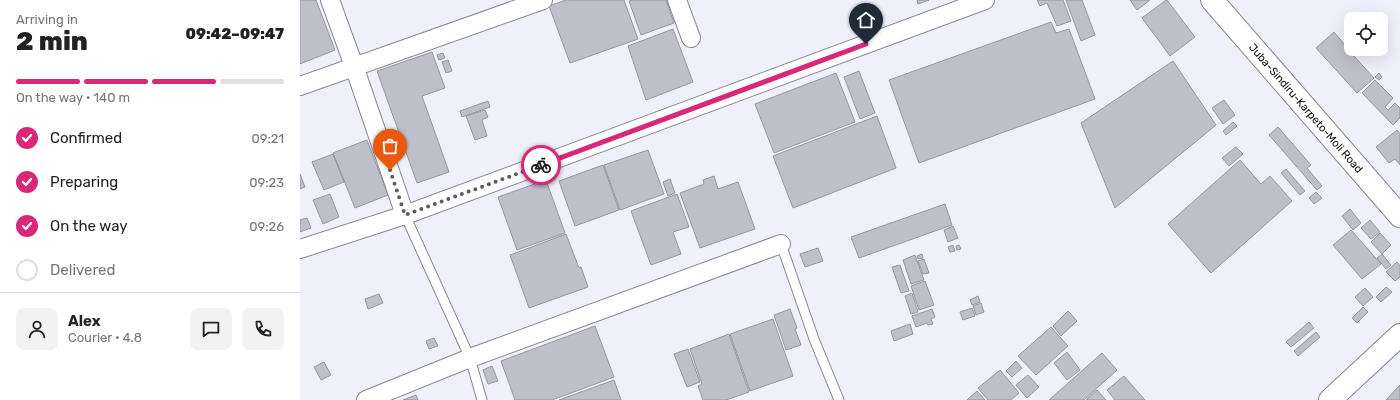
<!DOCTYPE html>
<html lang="en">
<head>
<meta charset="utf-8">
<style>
  body { margin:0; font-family:Rubik,sans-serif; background:#f2f2f2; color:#222; height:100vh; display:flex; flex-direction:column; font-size:15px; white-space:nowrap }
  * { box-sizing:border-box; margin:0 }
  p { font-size:13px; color:#767676 }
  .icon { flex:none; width:22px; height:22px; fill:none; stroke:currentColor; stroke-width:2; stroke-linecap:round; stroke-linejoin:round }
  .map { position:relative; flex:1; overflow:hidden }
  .details { display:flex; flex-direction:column; background:#fff; width:300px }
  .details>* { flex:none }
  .fabs { position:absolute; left:1044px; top:12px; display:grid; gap:8px }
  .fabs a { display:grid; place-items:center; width:44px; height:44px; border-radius:8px; background:#fff; box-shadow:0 4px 16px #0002; font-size:20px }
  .pin { position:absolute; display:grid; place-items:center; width:34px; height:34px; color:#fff; margin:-41px -17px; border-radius:50% 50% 50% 0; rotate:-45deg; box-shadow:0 0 4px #0007 }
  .pin .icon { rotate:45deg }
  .courier { position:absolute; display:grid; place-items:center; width:40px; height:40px; margin:-20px; border:3px solid #db2777; border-radius:50%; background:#fff; color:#222; box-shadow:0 1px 5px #0007 }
  .summary em { font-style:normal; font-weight:800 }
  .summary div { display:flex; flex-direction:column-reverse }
  .summary { display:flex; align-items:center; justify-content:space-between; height:68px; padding:0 16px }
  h1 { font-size:26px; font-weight:800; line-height:30px }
  .bar { display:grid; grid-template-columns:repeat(4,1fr); gap:6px 4px; align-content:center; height:48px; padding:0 16px }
  .bar i { height:5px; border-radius:3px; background:#e0e0e0 }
  .bar .active { background:#db2777 }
  .bar p { grid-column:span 4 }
  .line { display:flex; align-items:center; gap:10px; padding:0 16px; border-top:1px solid #e0e0e0 }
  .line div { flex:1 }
  .round { display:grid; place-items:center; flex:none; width:42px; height:42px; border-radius:8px; background:#f2f2f2 }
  ol { padding:0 16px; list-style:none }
  li { display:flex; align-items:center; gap:12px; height:44px }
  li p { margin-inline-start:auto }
  li .icon { padding:4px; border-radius:50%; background:#db2777; color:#fff; stroke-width:4 }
  li:last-child { color:#767676 }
  li i { width:22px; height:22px; border:2px solid #e0e0e0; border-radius:50% }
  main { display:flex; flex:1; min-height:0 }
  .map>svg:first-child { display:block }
  .building { fill:#bebfca; stroke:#9596a0 }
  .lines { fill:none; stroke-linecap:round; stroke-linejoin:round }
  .lane-casing { stroke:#878892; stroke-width:11 }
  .street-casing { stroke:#878892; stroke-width:20 }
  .secondary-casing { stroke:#878892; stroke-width:24 }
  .primary-casing { stroke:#878892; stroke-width:24 }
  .lane { stroke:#fff; stroke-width:9 }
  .street { stroke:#fff; stroke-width:18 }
  .secondary { stroke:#fff; stroke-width:22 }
  .primary { stroke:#fff; stroke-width:22 }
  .done { stroke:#5b5b61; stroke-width:4; stroke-dasharray:0 7.2 }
  .route { stroke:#db2777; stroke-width:5 }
  .labels { text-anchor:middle; stroke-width:3; stroke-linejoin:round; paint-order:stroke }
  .street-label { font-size:11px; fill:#0b0b0e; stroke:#fff }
</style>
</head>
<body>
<main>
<section class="details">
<div class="summary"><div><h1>2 min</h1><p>Arriving in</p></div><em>09:42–09:47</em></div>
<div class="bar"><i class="active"></i><i class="active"></i><i class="active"></i><i></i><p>On the way · 140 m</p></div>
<ol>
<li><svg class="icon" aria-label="check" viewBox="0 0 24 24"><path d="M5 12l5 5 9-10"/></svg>Confirmed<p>09:21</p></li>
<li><svg class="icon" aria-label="check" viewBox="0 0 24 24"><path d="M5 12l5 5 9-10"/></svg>Preparing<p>09:23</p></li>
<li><svg class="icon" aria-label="check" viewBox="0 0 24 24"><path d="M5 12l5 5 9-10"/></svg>On the way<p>09:26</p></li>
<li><i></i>Delivered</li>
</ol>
<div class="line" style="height:72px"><a class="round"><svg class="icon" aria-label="person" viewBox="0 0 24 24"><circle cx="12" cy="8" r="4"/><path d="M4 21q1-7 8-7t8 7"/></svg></a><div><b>Alex</b><p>Courier · 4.8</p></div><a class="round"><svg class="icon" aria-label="chat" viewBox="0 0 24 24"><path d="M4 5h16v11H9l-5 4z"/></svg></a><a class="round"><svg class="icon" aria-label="phone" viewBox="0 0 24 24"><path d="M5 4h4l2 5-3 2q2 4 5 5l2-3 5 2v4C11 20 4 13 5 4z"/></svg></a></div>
</section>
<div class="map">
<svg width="1100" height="400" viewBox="0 0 1100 400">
  <rect width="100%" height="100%" fill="#eff0fb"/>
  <path class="building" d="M0,0H16L35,50L0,64Z
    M266,0H324L338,39L270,63L249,6Z
    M333,0H366L374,23L341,35L329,1Z
    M617,0H629L618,4Z
    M737,0H763L771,21L757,26L747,3L740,6Z
    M766,0H782L795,35L781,41Z
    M830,0H850L837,10Z
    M866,0H867L895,37L870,56L842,18Z
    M751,22L756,33L769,29L795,99L619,163L589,80Z
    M373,29L393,82L346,100L328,46Z
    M1034,32L1044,44L1051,37V49H1060L1053,55L1074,78L1057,93L1016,48Z
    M132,52L145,88L122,96L149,172L117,183L77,71Z
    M143,53L145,58L139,60L137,55Z
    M148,60L152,71L146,73L142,62Z
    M873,61L916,125L815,208L781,123Z
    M559,71L575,113L560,119L544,77Z
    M536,73L555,122L474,153L455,104Z
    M1079,73L1082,77L1079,80L1075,77Z
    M1075,80L1093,98L1085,107L1088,110L1095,103L1100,108V118L1093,125L1062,93Z
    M924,100L935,115L923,124L912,108Z
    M188,101L190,107L162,117L160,111Z
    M185,110L188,117L182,120L187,136L175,140L166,116Z
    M577,116L596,168L493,208L473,156Z
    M933,122L937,126L926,135L923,131Z
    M978,127L1011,165L1007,168L1022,186L1017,190L969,135Z
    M1097,130L1100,134V165L1095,159L1089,163L1076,147Z
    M67,140L88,195L55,208L33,153Z
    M936,147L943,154L929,166L922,158Z
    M348,150L364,194L320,210L304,165Z
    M33,154L44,182L24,190L12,162Z
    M940,160L961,184L970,176L992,201L911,273L868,224Z
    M303,165L319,210L275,226L259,181Z
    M986,169L1005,191L1000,195L981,173Z
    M0,174L5,187L0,189Z
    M414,176L418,189L438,182L455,229L400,248L380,193L404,184L403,180Z
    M370,179L375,193L368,196L363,182Z
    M246,180L265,233L217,250L198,197Z
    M1016,192L1022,198L1014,204L1009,198Z
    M30,194L39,217L23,224L13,200Z
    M377,194L389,227L373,232L381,254L351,265L331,211Z
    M645,204L652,225L559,258L551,237Z
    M1050,209L1061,223L1053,230L1042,216Z
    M7,218L11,228L0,232V220Z
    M1070,220L1080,232L1071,239L1061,228Z
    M653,226L658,238L648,242L644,230Z
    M1051,230L1081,264L1062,279L1033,245Z
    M1080,233L1091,245L1082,254L1071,242Z
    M266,234L279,268L281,267L288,287L229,308L210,255Z
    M653,245L655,251L650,252L648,247Z
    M659,245L661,249L657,250L656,246Z
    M518,248L523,261L505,267L500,254Z
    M622,254L623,258L618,259L617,256Z
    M1082,254L1091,265L1086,269L1077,258Z
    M615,255L624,280L611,284L603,260Z
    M624,259L629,273L623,274L618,261Z
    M1097,262L1100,266V277L1095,281L1086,272Z
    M600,265L609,291L601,293L592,267Z
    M625,281L634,305L619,310L611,286Z
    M1086,287L1092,292L1081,302L1076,297Z
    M1065,288L1073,297L1063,306L1055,297Z
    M612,293L618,312L611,314L605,296Z
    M79,294L83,303L68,309L65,299Z
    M678,296L680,302L672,305L670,300Z
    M681,303L684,312L676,315L673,306Z
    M1063,307L1068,312L1057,323L1052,318Z
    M672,308L675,316L663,320L660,312Z
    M490,309L497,328L495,329L501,345L486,350L474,315Z
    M632,309L635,317L631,319L633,324L628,325L627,323L616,327L612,316Z
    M768,311L777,321L761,336L753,326Z
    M473,319L493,376L450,391L430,334Z
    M1009,322L1014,328L991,347L986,342Z
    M610,324L613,334L594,341L591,331Z
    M295,326L314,377L252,400H215L201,361Z
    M751,327L768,346L736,375L718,356Z
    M1016,332L1020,337L998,356L994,351Z
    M429,334L449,392L426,400H403L398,386L402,384L390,349Z
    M134,338L138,346L129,349L126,341Z
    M388,349L400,382L387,387L374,354Z
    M767,352L780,370L767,380L754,363Z
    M802,353L817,370L784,400H749Z
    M716,361L722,368L712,377L706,371Z
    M24,362L31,375L21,380L14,367Z
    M192,366L198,381L188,384L183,370Z
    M700,370L719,393L711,400H688L678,388Z
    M728,375L739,387L727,398L716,385Z
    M824,376L845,400H815L807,390Z
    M314,380L321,400H259Z
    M1100,385V400H1086Z
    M797,390L806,400H786Z
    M677,391L685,400H667Z
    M116,395L118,400H103Z"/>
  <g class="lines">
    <defs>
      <path id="lane" d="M105,215L170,358L182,400
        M481,244L514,339L539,400"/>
      <path id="street" d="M30,0L54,66L105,215
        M377,0L391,38
        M0,86L243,0
        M0,249L105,215L685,0
        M66,400L170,358L481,244"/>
      <path id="secondary" d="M912,0L1100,216"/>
      <path id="primary" d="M1030,400L1100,335"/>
    </defs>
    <use href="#lane" class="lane-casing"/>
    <use href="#street" class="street-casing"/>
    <use href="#secondary" class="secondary-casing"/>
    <use href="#primary" class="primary-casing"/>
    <use href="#lane" class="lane"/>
    <use href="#street" class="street"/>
    <use href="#secondary" class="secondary"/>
    <use href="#primary" class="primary"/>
  </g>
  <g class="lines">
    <path class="done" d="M90,170L105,215L241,165"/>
    <path class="route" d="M241,165L566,44"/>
  </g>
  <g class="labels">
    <g class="street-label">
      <text transform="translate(1006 108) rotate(49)" y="4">Juba-Sindiru-Karpeto-Moli Road</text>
    </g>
  </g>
</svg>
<div class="fabs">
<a><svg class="icon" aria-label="locate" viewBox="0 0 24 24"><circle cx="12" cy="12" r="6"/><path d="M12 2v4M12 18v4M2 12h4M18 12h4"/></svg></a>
</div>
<div class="pin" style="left:90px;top:170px;background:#ea580c"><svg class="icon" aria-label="bag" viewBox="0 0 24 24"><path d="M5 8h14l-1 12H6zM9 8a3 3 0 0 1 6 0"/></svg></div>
<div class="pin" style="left:566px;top:44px;background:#1f2937"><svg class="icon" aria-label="home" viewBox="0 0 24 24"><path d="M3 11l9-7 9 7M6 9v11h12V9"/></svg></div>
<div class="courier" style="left:241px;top:165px"><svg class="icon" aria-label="bike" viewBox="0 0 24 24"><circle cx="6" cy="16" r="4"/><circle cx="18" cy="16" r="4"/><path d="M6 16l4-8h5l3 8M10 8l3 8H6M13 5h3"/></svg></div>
</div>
</main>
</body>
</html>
